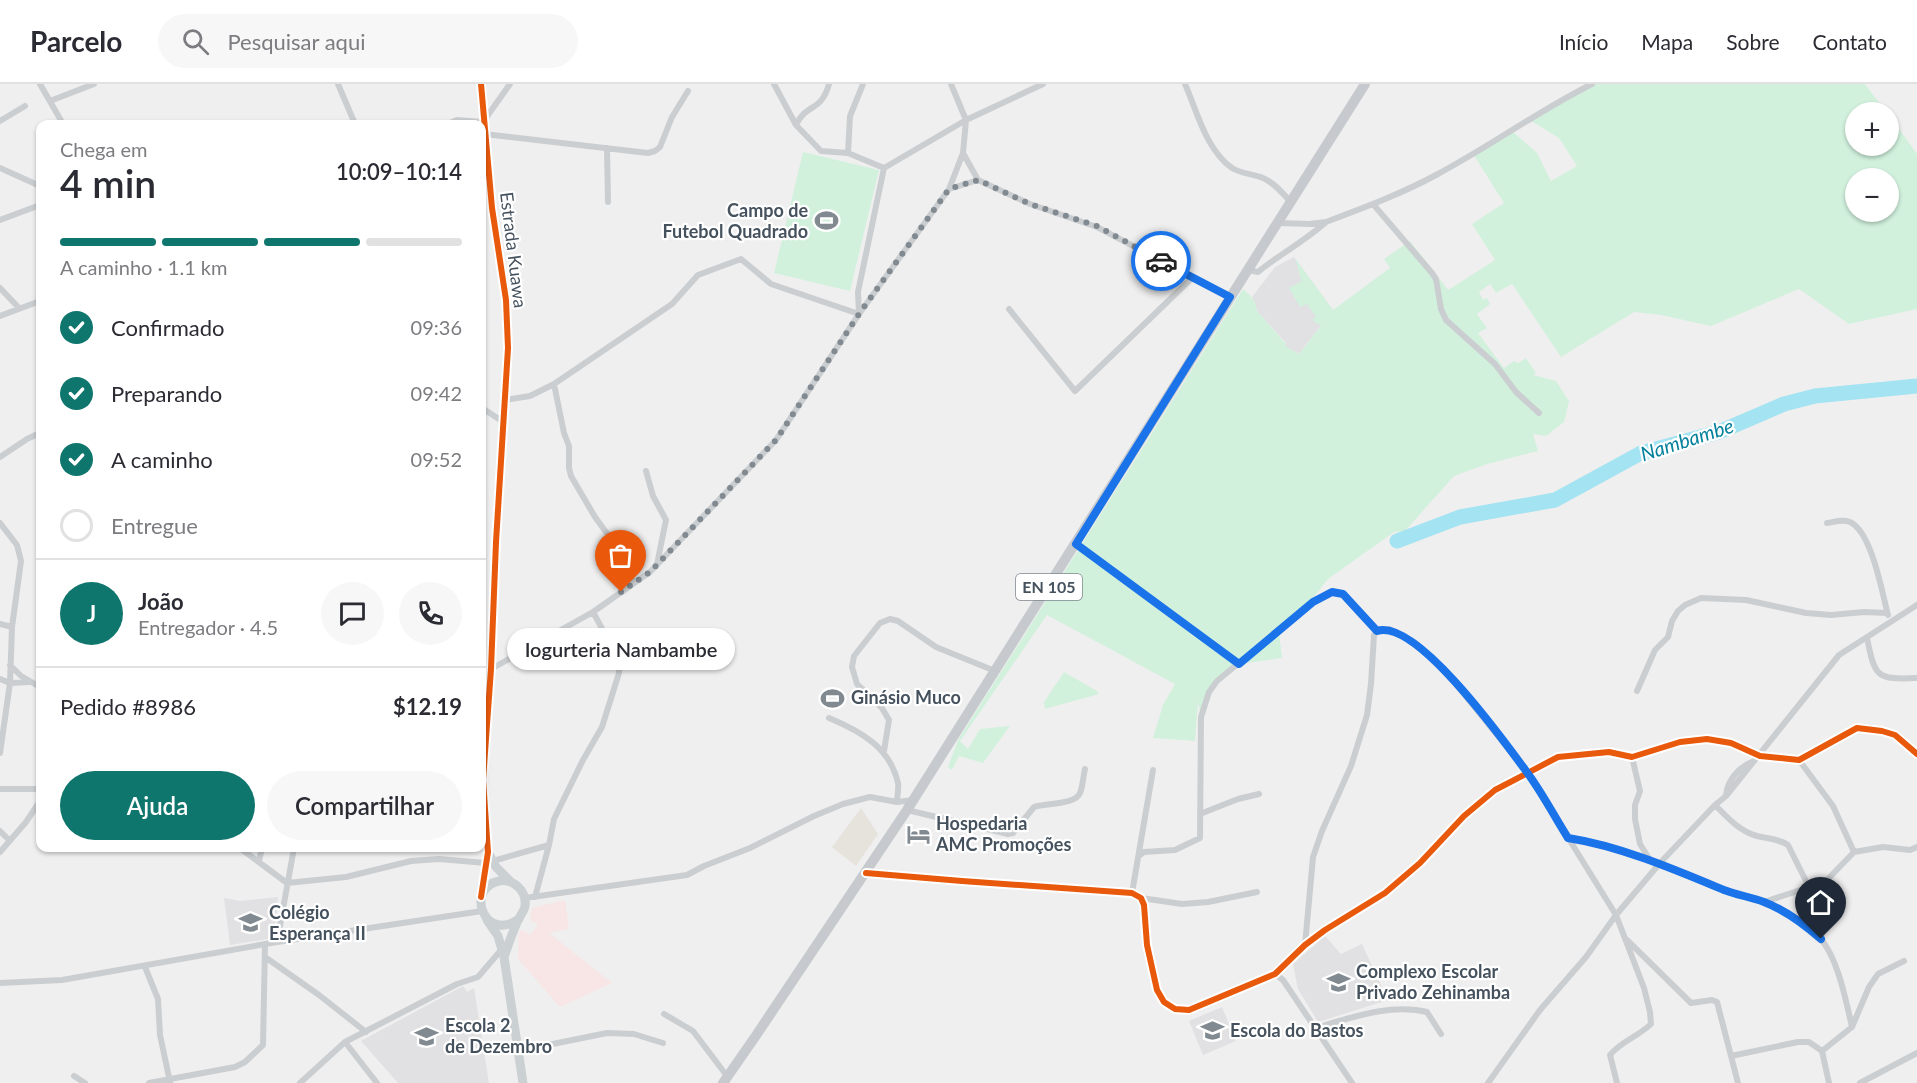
<!DOCTYPE html>
<html lang="pt">
<head>
<meta charset="utf-8">
<style>
  body { margin:0; font-family:Lato,sans-serif; background:#f7f7f7; color:#2b2b33; height:100vh; display:flex; flex-direction:column; font-size:22px; white-space:nowrap }
  * { box-sizing:border-box; margin:0 }
  p { font-size:20px; color:#7c7c81 }
  .icon { flex:none; width:33px; height:33px; fill:none; stroke:currentColor; stroke-width:2; stroke-linecap:round; stroke-linejoin:round }
  .map { position:relative; flex:1; overflow:hidden }
  .drawer { position:absolute; left:36px; top:36px; width:450px; height:732px; display:flex; flex-direction:column; background:#fff; border-radius:12px; box-shadow:0 2px 4px #0004 }
  .drawer>* { flex:none }
  .fabs { position:absolute; left:1845px; top:18px; display:grid; gap:12px }
  .fabs a { display:grid; place-items:center; width:54px; height:54px; border-radius:50%; background:#fff; box-shadow:0 2px 4px #0004; font-size:30px }
  .pin { position:absolute; display:grid; place-items:center; width:51px; height:51px; color:#fff; margin:-62px -26px; border-radius:50% 50% 50% 0; rotate:-45deg; box-shadow:0 0 6px #0007 }
  .pin .icon { rotate:45deg }
  .courier { position:absolute; display:grid; place-items:center; width:60px; height:60px; margin:-30px; border:4px solid #1a73e8; border-radius:50%; background:#fff; color:#222; box-shadow:0 2px 8px #0007 }
  .bubble { position:absolute; height:42px; border-radius:21px; background:#fff; box-shadow:0 2px 4px #0004; font-size:20px; font-weight:600; line-height:42px; text-align:center }
  .headline em { font-style:normal; font-weight:600 }
  .headline div { display:flex; flex-direction:column-reverse }
  .headline { display:flex; align-items:center; justify-content:space-between; height:102px; padding:0 24px }
  h1 { font-size:39px; font-weight:600; line-height:45px }
  .bar { display:grid; grid-template-columns:repeat(4,1fr); gap:9px 6px; align-content:center; height:72px; padding:0 24px }
  .bar i { height:8px; border-radius:4px; background:#e1e1e2 }
  .bar .selected { background:#0f766e }
  .bar p { grid-column:span 4 }
  .line { display:flex; align-items:center; gap:15px; padding:0 24px; border-top:2px solid #e1e1e2 }
  .line div { flex:1 }
  .round { display:grid; place-items:center; flex:none; width:63px; height:63px; border-radius:32px; background:#f7f7f7 }
  ol { padding:0 24px; list-style:none }
  li { display:flex; align-items:center; gap:18px; height:66px }
  li p { margin-inline-start:auto }
  li .icon { padding:6px; border-radius:50%; background:#0f766e; color:#fff; stroke-width:4 }
  li:last-child { color:#7c7c81 }
  li i { width:33px; height:33px; border:3px solid #e1e1e2; border-radius:50% }
  .cta { display:flex; gap:12px; margin-top:auto; padding:12px 24px }
  .cta a { flex:1; height:69px; border-radius:36px; background:#0f766e; color:#fff; font-size:24px; font-weight:600; line-height:69px; text-align:center }
  .cta a+a { background:#f7f7f7; color:#2b2b33 }
  header { display:flex; align-items:center; gap:36px; box-sizing:border-box; height:84px; padding:0 30px; background:#fff; border-bottom:2px solid #e1e1e2 }
  header strong { font-size:28px }
  nav { display:flex; gap:33px; margin-inline-start:auto; font-size:21px }
  .search { width:420px; height:54px; background:#f7f7f7; display:flex; align-items:center; gap:15px; box-sizing:border-box; padding:0 21px; border-radius:33px; color:#7c7c81; font-size:22px }
  .map>svg:first-child { display:block }
  .commercial { fill:#e5e3dc }
  .education { fill:#e1e0e2 }
  .medical { fill:#f7e6e5 }
  .green { fill:#d1f1dd; fill-rule:evenodd }
  .lines { fill:none; stroke-linecap:round; stroke-linejoin:round }
  .river { stroke:#a3e3f2; stroke-width:15 }
  .street { stroke:#cbced0; stroke-width:6 }
  .secondary { stroke:#cbd0d3; stroke-width:9 }
  .primary { stroke:#c6cace; stroke-width:10 }
  .cycleway-casing { stroke:#fff; stroke-width:10 }
  .cycleway { stroke:#e8590c; stroke-width:6 }
  .done { stroke:#818991; stroke-width:6; stroke-dasharray:0 10.8 }
  .route { stroke:#1a73e8; stroke-width:8 }
  .labels { text-anchor:middle; stroke-width:4.5; stroke-linejoin:round; paint-order:stroke }
  .shield { fill:#fff; stroke:#7d868e; stroke-width:1.5 }
  .shield-label { font-size:16px; font-weight:bold; fill:#45525e }
  .poi-label { font-size:18px; font-weight:bold; fill:#45525e; stroke:#fff; text-anchor:start }
  .street-label { font-size:18px; fill:#45525e; stroke:#fff }
  .water-label { font-size:20px; font-style:italic; fill:#03809c; stroke:#fff }
</style>
</head>
<body>
<header>
<strong>Parcelo</strong>
<div class="search"><svg class="icon" aria-label="search" viewBox="0 0 24 24"><circle cx="10" cy="10" r="6"/><path d="M15 15l6 6"/></svg>Pesquisar aqui</div>
<nav><a>Início</a><a>Mapa</a><a>Sobre</a><a>Contato</a></nav>
</header>
<div class="map">
<svg width="1917" height="999" viewBox="0 0 1917 999">
  <rect width="100%" height="100%" fill="#f0efef"/>
  <path class="commercial" d="M861,724L878,750L856,782L832,763Z"/>
  <path class="education" d="M1294,173L1333,226L1299,270L1285,262L1286,259L1257,227L1252,213L1275,183Z
    M278,813L274,854L230,861L224,814L240,817Z
    M1325,852L1341,870L1362,860L1388,916L1318,938L1298,905L1293,880Z
    M463,902L467,908L474,904L489,999H398L361,957Z
    M1222,923L1236,957L1203,971L1189,937Z"/>
  <path class="medical" d="M565,816L569,845L549,849L612,899L560,923L518,875L519,847L522,846L530,851L538,841L530,835L532,824Z"/>
  <path class="green" d="M1592,0H1865L1886,28H1856V62H1888L1889,31L1917,70V225L1849,240L1799,205L1711,242L1661,231L1634,228L1561,273L1512,200L1496,209L1490,200L1479,208L1483,216L1487,214L1490,220L1477,230L1487,244L1478,249L1504,284L1514,277L1518,279L1526,274L1536,289L1533,291L1556,297L1569,317L1564,338L1546,352L1533,350L1538,367L1487,380L1454,392L1405,447L1394,448L1328,495L1305,524L1279,547L1282,574L1239,580L1217,597L1201,633L1198,617L1195,657L1153,654L1163,621L1175,600L1047,531L960,657L968,665L980,645L1010,642L983,679L959,672L952,686L948,683L958,656L1243,205C1250,211 1256,216 1257,227L1286,260L1285,262L1299,270L1321,242L1312,236L1316,233L1307,220L1300,223L1289,204L1302,197C1298,189 1299,183 1294,173L1333,226L1390,184L1384,175L1410,157L1448,206L1495,176L1472,140L1504,119L1473,70L1511,46L1537,69L1551,97L1577,82L1559,54L1528,35ZM1856,94H1888V128H1856Z
    M803,68L879,86L850,207L774,189Z
    M1064,588L1097,607L1099,610L1045,625L1044,618Z"/>
  <g class="lines">
    <path class="river" d="M1397,457L1460,433L1555,416L1641,369L1719,348L1784,320L1815,312L1917,302"/>
    <path class="street" d="M40,0L63,40
      M338,0L355,40
      M1185,0C1197,27 1206,66 1232,84C1242,90 1253,90 1263,94C1275,99 1282,109 1291,118
      M50,17L94,0
      M0,37L25,22
      M448,40L457,36L483,38L510,0
      M796,41C807,18 821,29 829,0
      M484,50L648,69L655,67L660,63L672,33L688,7
      M607,64L608,118
      M848,69L850,32L863,0
      M963,69L978,96L1030,120L1097,143L1230,213
      M0,84L40,102
      M884,84L966,36L1043,0
      M949,105L978,96
      M1373,120L1432,189L1436,195L1441,225L1446,236L1495,280L1516,308L1539,329
      M0,136L40,121
      M1326,138C1363,124 1401,110 1436,91C1489,63 1538,27 1592,0
      M1248,186L1258,188C1280,170 1305,157 1326,138L1309,140L1278,139
      M0,204L19,224
      M1009,225L1075,307L1192,194
      M0,232L40,217
      M554,300L564,349L569,362V384L571,392L595,433L611,455L634,498
      M505,316L530,312L554,300L672,220L698,191L741,175L771,200L859,230L858,208L884,84L848,69L821,67L796,41L774,0
      M482,324L502,337
      M0,373L27,355L40,349
      M646,387L653,412L666,436L657,480
      M0,439L17,461L21,477L12,543L10,599L0,669
      M1827,439C1834,438 1842,435 1850,438C1872,448 1882,509 1888,531
      M1076,460L1239,580
      M0,540L12,543
      M1867,554C1875,593 1876,596 1917,594
      M10,581L21,592L40,603
      M491,585L593,528L650,488L776,356L859,230L949,105L963,69L966,36L951,0
      M0,595L10,599L30,598
      M1637,607L1655,566L1668,553L1672,537L1678,527L1685,521L1701,514L1746,516L1806,529L1831,531L1864,528L1887,529
      M829,634C860,647 890,663 898,699C899,704 897,712 897,718
      M884,667L889,636L882,624L857,600L852,583L854,572L880,539L890,535L898,537L936,563L995,587
      M1632,673L1640,707L1635,721V735L1640,760L1650,776
      M1799,676L1833,722L1854,768
      M0,705H40
      M1726,711C1728,695 1739,683 1754,677
      M1715,721C1727,733 1739,747 1757,752C1769,755 1777,754 1788,761L1823,831L1821,855
      M907,726L1008,750L1013,749L1034,723C1046,719 1075,721 1080,709C1083,702 1083,693 1085,685
      M1200,730L1238,715L1259,710
      M0,747L9,756
      M1568,754C1625,762 1678,789 1732,809C1742,813 1753,814 1763,818C1783,825 1805,838 1820,854C1838,874 1846,917 1852,943
      M549,761L554,735L583,676L602,643L619,589L618,574L593,528
      M240,764L287,799L346,793L411,777L439,775L486,779
      M0,768L26,738L40,717
      M1139,772L1144,768L1175,766L1200,754L1201,633L1209,608L1217,597L1313,518L1332,508L1343,510L1377,547
      M259,777L262,764
      M493,777L549,761L535,813
      M866,789L962,797L1132,809L1141,814L1144,821L1147,861L1157,906L1164,918L1175,925L1189,926L1275,890L1305,861L1325,846L1385,809L1420,779L1464,732L1495,706L1558,673L1609,668L1632,673L1680,658L1707,655L1731,659L1760,672L1799,676L1857,644L1882,647L1895,651L1917,670
      M1132,809L1153,686
      M525,814L687,791L704,782L750,764L814,732L843,720L870,713L897,718L913,716
      M1141,814L1182,820L1208,818L1257,808
      M1764,818L1825,798L1854,768L1883,763L1910,766L1917,763
      M1627,856L1691,919L1712,916L1717,918L1738,999
      M277,858L294,764
      M1305,861L1313,773L1322,747L1351,682L1367,631L1371,600L1374,551L1377,547L1389,545L1417,560L1447,589L1528,689L1616,831L1644,904L1650,928L1651,940C1639,952 1620,958 1610,971L1617,999
      M265,873L319,911L366,948
      M145,883L158,915L160,951L170,998
      M1275,890L1283,896L1352,999
      M0,899L62,896L277,858L482,827
      M664,930L693,947L727,992
      M1315,944C1350,934 1391,919 1427,928L1441,950
      M345,958L377,999
      M518,967L607,949L634,950L663,959
      M1731,972L1798,958H1809L1822,967
      M74,992L85,999
      M149,999L235,983L245,978L263,961L265,860
      M300,999L345,958L457,900L478,893L502,865
      M1488,999L1540,926L1586,873L1616,831L1660,779L1715,721L1726,712L1839,571L1917,521
      M1829,999L1822,967L1852,943L1869,903L1878,890L1904,877
      M1860,999L1917,969"/>
    <path class="secondary" d="M481,0L492,124L506,216L508,264L496,458L491,585L483,696L488,768L481,813
      M488,768L496,783L511,798
      M487,836L498,852L504,873L523,999
      M504,873C508,861 512,850 517,838C519,833 524,828 525,822C527,807 513,794 499,797C464,805 485,859 519,835"/>
    <path class="primary" d="M723,999L755,953L907,726L1365,0"/>
    <defs>
      <path id="cycleway" d="M481,0L492,124L506,216L508,264L496,458L491,585L483,696L488,768L481,813
        M866,789L962,797L1132,809L1141,814L1144,821L1147,861L1157,906L1164,918L1175,925L1189,926L1275,890L1305,861L1325,846L1385,809L1420,779L1464,732L1495,706L1558,673L1609,668L1632,673L1680,658L1707,655L1731,659L1760,672L1799,676L1857,644L1882,647L1895,651L1917,670"/>
    </defs>
    <use href="#cycleway" class="cycleway-casing"/>
    <use href="#cycleway" class="cycleway"/>
  </g>
  <g class="lines">
    <path class="done" d="M621,508L650,488L776,356L859,230L949,105L978,96L1030,120L1097,142L1161,177"/>
    <path class="route" d="M1161,177L1230,213L1076,460L1239,580L1313,518L1332,508L1343,510L1377,547C1416,534 1504,657 1526,687C1542,708 1554,732 1568,754C1620,762 1676,786 1724,806C1737,811 1751,813 1764,818C1785,826 1804,840 1821,855"/>
  </g>
  <defs>
    <symbol id="stadium-bare" viewBox="-9 -9 18 18"><path d="M0-5a6.5 5 0 1 0 0 10a6.5 5 0 1 0 0-10ZM-3.5-1.8h7v3.6h-7Z" fill="#818991" stroke="#fff" stroke-width="2.5" paint-order="stroke"/></symbol>
    <symbol id="hotel-bare" viewBox="-9 -9 18 18"><path d="M-6-4.5h1.5V1H6V5H4.5V3h-9V5H-6ZM-4 0a1.8 1.8 0 1 1 3.6 0ZM.5 0V-2.5h3Q6-2.5 6 0Z" fill="#818991" stroke="#fff" stroke-width="2.5" paint-order="stroke"/></symbol>
    <symbol id="university-bare" viewBox="-9 -9 18 18"><path d="M0-5L7-2L0 1L-7-2ZM-4 1L0 2.5L4 1V4Q0 6-4 4Z" fill="#818991" stroke="#fff" stroke-width="2.5" paint-order="stroke"/></symbol>
    <symbol id="school-bare" viewBox="-9 -9 18 18"><path d="M0-5L7-2L0 1L-7-2ZM-4 1L0 2.5L4 1V4Q0 6-4 4Z" fill="#818991" stroke="#fff" stroke-width="2.5" paint-order="stroke"/></symbol>
  </defs>
  <g fill-rule="evenodd">
    <use href="#stadium-bare" x="810" y="120" width="33" height="33"/>
    <use href="#stadium-bare" x="816" y="598" width="33" height="33"/>
    <use href="#hotel-bare" x="902" y="734" width="33" height="33"/>
    <use href="#university-bare" x="234" y="822" width="33" height="33"/>
    <use href="#school-bare" x="1322" y="882" width="33" height="33"/>
    <use href="#school-bare" x="1196" y="930" width="33" height="33"/>
    <use href="#school-bare" x="410" y="936" width="33" height="33"/>
  </g>
  <g class="labels">
    <rect class="shield" x="1016" y="490" width="66" height="26" rx="4.5"/>
    <g class="shield-label">
      <text x="1049" y="509">EN 105</text>
    </g>
    <g class="poi-label">
      <text x="808" y="133" text-anchor="end">Campo de<tspan x="808" dy="21">Futebol Quadrado</tspan></text>
      <text x="851" y="620">Ginásio Muco</text>
      <text x="936" y="746">Hospedaria<tspan x="936" dy="21">AMC Promoções</tspan></text>
      <text x="269" y="835">Colégio<tspan x="269" dy="21">Esperança II</tspan></text>
      <text x="1356" y="894">Complexo Escolar<tspan x="1356" dy="21">Privado Zehinamba</tspan></text>
      <text x="445" y="948">Escola 2<tspan x="445" dy="21">de Dezembro</tspan></text>
      <text x="1230" y="953">Escola do Bastos</text>
    </g>
    <g class="street-label">
      <text transform="translate(513 166) rotate(83)" y="6">Estrada Kuawa</text>
    </g>
    <g class="water-label">
      <text transform="translate(1687 356) rotate(-18)" y="7">Nambambe</text>
    </g>
  </g>
</svg>
<div class="fabs">
<a>+</a>
<a>−</a>
</div>
<div class="pin" style="left:621px;top:508px;background:#ea580c"><svg class="icon" aria-label="bag" viewBox="0 0 24 24"><path d="M5 8h14l-1 12H6zM9 8a3 3 0 0 1 6 0"/></svg></div>
<div class="pin" style="left:1821px;top:855px;background:#1f2937"><svg class="icon" aria-label="home" viewBox="0 0 24 24"><path d="M3 11l9-7 9 7M6 9v11h12V9"/></svg></div>
<div class="courier" style="left:1161px;top:177px"><svg class="icon" aria-label="car" viewBox="0 0 24 24"><path d="M5 17H2v-5l4-1 3-4h7l3 4 3 1v5h-3M9 17h6M6 11h13"/><circle cx="7" cy="17" r="2"/><circle cx="17" cy="17" r="2"/></svg></div>
<div class="bubble" style="left:507px;top:544px;width:228px">Iogurteria Nambambe</div>
<section class="drawer">
<div class="headline"><div><h1>4 min</h1><p>Chega em</p></div><em>10:09–10:14</em></div>
<div class="bar"><i class="selected"></i><i class="selected"></i><i class="selected"></i><i></i><p>A caminho · 1.1 km</p></div>
<ol>
<li><svg class="icon" aria-label="check" viewBox="0 0 24 24"><path d="M5 12l5 5 9-10"/></svg>Confirmado<p>09:36</p></li>
<li><svg class="icon" aria-label="check" viewBox="0 0 24 24"><path d="M5 12l5 5 9-10"/></svg>Preparando<p>09:42</p></li>
<li><svg class="icon" aria-label="check" viewBox="0 0 24 24"><path d="M5 12l5 5 9-10"/></svg>A caminho<p>09:52</p></li>
<li><i></i>Entregue</li>
</ol>
<div class="line" style="height:108px"><b class="round" style="background:#0f766e;color:#fff">J</b><div><b>João</b><p>Entregador · 4.5</p></div><a class="round"><svg class="icon" aria-label="chat" viewBox="0 0 24 24"><path d="M4 5h16v11H9l-5 4z"/></svg></a><a class="round"><svg class="icon" aria-label="phone" viewBox="0 0 24 24"><path d="M5 4h4l2 5-3 2q2 4 5 5l2-3 5 2v4C11 20 4 13 5 4z"/></svg></a></div>
<div class="line" style="height:78px"><div>Pedido #8986</div><b>$12.19</b></div>
<div class="cta"><a>Ajuda</a><a>Compartilhar</a></div>
</section>
</div>
</body>
</html>
